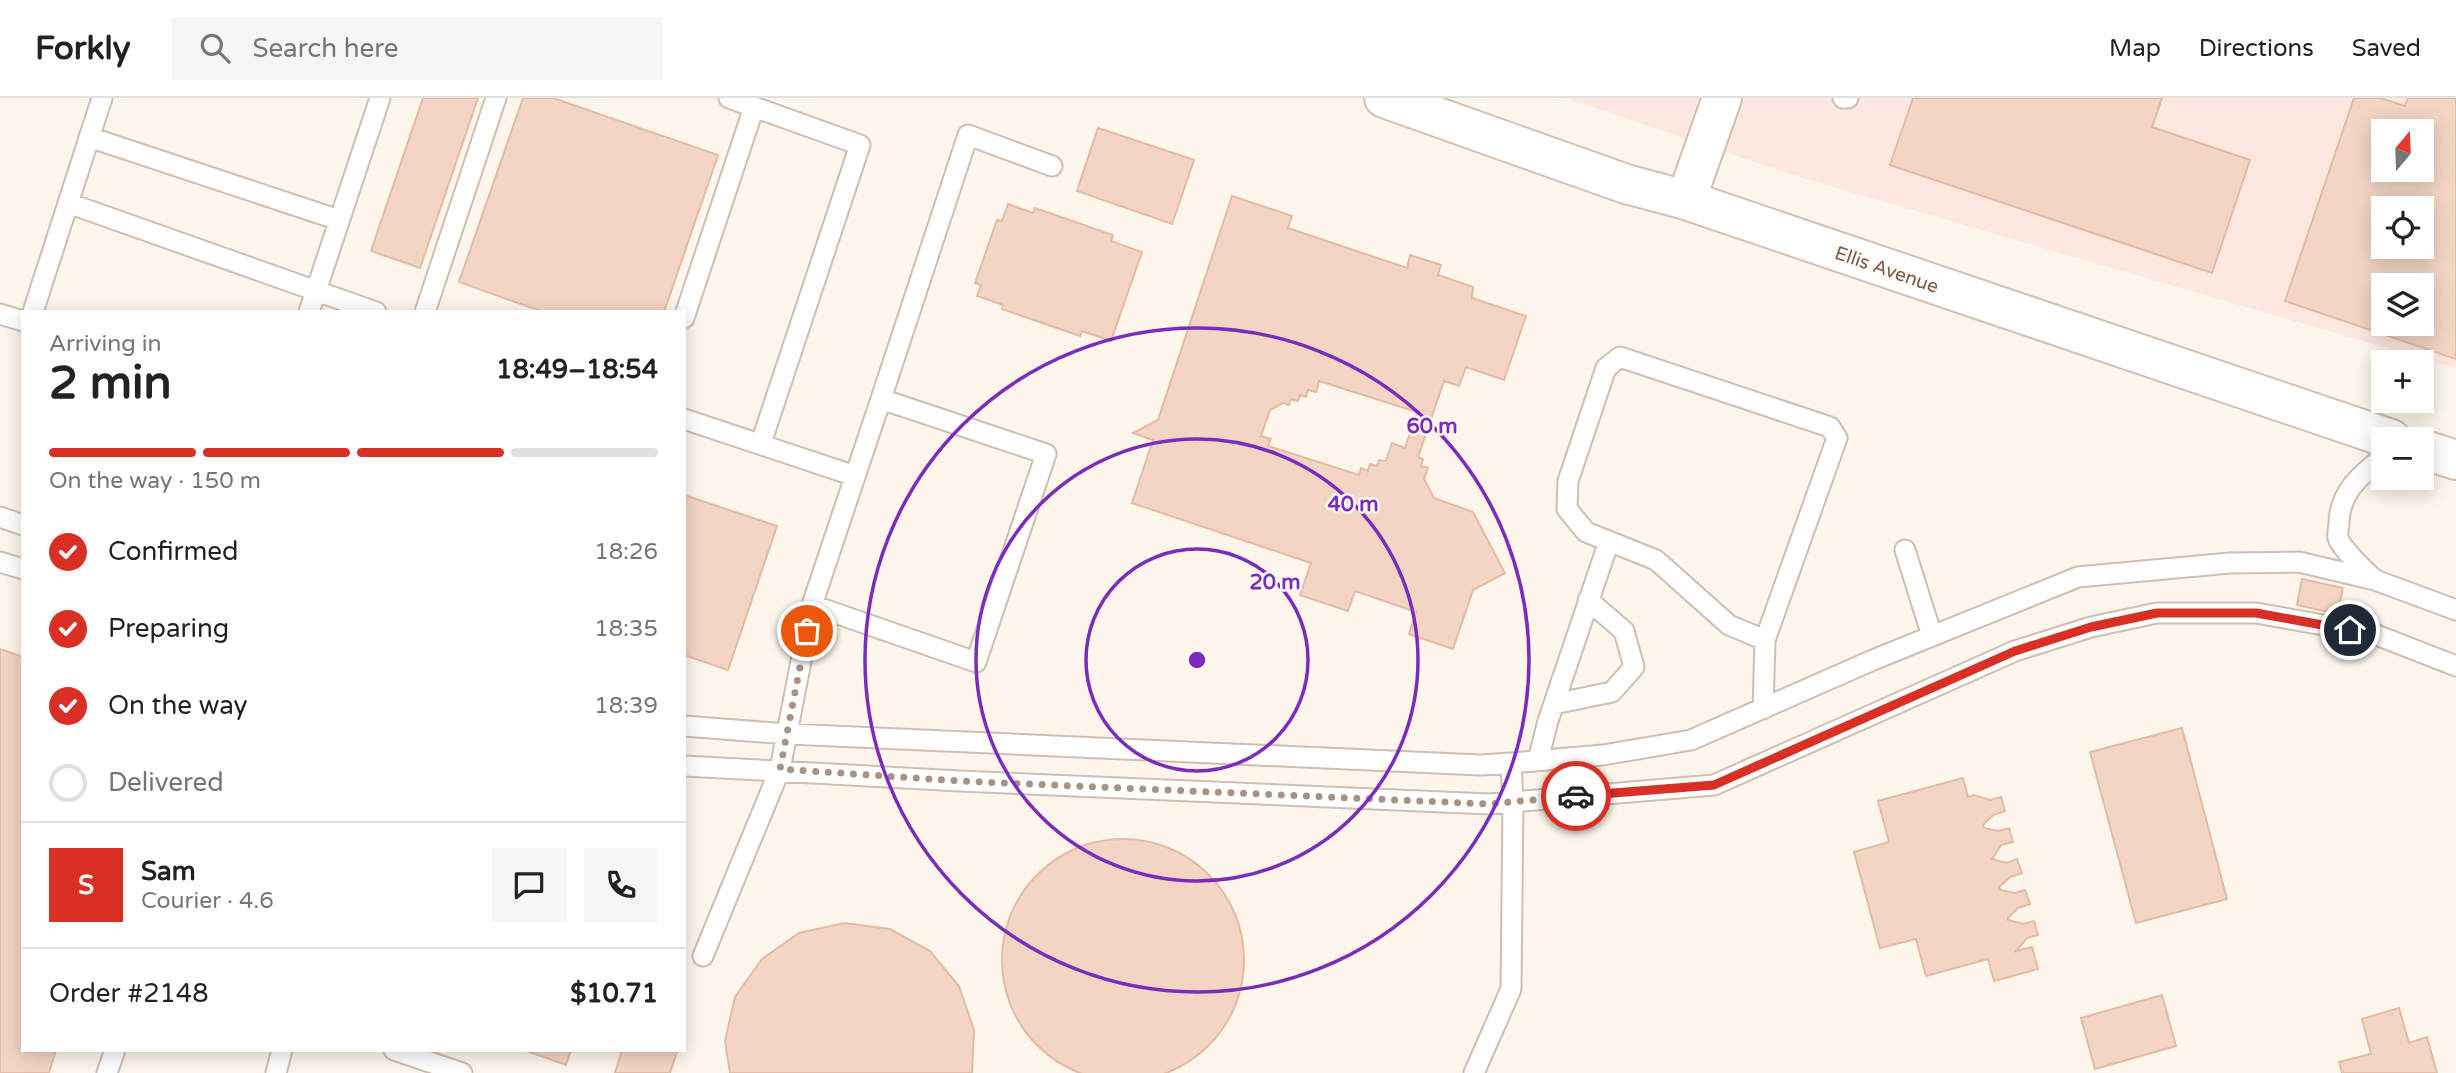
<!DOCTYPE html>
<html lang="en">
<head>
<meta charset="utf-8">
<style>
  body { margin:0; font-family:"Varela Round",sans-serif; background:#f6f6f6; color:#222; height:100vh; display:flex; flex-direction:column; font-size:26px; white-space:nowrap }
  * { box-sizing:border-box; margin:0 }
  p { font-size:23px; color:#767676 }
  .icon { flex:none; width:38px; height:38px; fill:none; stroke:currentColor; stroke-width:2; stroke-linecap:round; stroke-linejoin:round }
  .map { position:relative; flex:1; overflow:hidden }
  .sheet { position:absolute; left:21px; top:212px; width:665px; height:742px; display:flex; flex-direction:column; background:#fff; border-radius:0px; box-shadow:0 4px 18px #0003 }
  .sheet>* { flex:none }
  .needle { width:46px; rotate:19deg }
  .controls { position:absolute; left:2371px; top:21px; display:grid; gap:14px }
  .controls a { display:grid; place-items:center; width:63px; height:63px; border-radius:0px; background:#fff; box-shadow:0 4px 18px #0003; font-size:35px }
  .pin { position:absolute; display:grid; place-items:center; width:60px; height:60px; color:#fff; margin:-30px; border:4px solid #fff; border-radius:50%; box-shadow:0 2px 7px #0007 }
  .courier { position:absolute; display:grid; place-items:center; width:70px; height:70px; margin:-35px; border:5px solid #d93025; border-radius:50%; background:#fff; color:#222; box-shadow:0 2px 9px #0007 }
  .head em { font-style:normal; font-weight:700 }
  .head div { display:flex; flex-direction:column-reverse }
  .head { display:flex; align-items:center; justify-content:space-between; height:119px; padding:0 28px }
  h1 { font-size:46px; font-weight:700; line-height:52px }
  .bar { display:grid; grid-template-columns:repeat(4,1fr); gap:10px 7px; align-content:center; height:84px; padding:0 28px }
  .bar i { height:9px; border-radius:5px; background:#e0e0e0 }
  .bar .active { background:#d93025 }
  .bar p { grid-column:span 4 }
  .line { display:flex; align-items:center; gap:18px; padding:0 28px; border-top:2px solid #e0e0e0 }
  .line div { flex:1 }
  .round { display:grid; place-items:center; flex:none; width:74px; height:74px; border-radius:0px; background:#f6f6f6 }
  ol { padding:0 28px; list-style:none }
  li { display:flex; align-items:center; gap:21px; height:77px }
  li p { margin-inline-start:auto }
  li .icon { padding:7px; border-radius:50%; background:#d93025; color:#fff; stroke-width:4 }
  li:last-child { color:#767676 }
  li i { width:38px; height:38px; border:4px solid #e0e0e0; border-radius:50% }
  header { display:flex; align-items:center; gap:42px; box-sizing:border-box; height:98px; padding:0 35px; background:#fff; border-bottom:2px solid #e0e0e0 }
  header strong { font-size:33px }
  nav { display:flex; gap:38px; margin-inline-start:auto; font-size:24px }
  .search { width:490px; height:63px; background:#f6f6f6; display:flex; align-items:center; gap:18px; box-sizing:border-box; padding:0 24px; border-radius:0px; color:#767676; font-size:26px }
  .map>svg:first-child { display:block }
  .commercial { fill:#fde8e0; fill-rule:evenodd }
  .building { fill:#f3d5c3; stroke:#e6bba3; stroke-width:2; fill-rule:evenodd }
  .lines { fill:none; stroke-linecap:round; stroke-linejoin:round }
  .service-casing { stroke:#d1beb0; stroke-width:23 }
  .minor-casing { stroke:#d1beb0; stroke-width:42 }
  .secondary-casing { stroke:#d6c0b0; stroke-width:42 }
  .service { stroke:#fff; stroke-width:19 }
  .minor { stroke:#fff; stroke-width:38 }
  .secondary { stroke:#fff; stroke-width:38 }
  .done { stroke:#a89285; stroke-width:7; stroke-dasharray:0 12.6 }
  .route { stroke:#d93025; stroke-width:9 }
  .ring { fill:none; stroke:#7b2cbf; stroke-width:3.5 }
  .labels { text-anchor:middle; stroke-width:5; stroke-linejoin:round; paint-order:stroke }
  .street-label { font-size:19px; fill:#7a5c4d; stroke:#fffaf3 }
  .centre { fill:#7b2cbf; stroke:#fffaf3; stroke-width:3.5 }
  .ring-label { font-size:21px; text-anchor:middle; font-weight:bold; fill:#7b2cbf; stroke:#fffaf3; stroke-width:5; stroke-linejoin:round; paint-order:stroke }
</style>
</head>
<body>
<header>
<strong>Forkly</strong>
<div class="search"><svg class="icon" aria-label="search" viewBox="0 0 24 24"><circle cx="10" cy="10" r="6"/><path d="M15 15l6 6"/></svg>Search here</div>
<nav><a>Map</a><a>Directions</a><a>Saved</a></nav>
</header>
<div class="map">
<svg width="2456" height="975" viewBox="0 0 2456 975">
  <rect width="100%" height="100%" fill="#fdf6ec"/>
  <path class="commercial" d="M1565,0H2456V270L1806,81ZM2384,33H2422V72H2384ZM2384,110H2422V149H2384ZM2384,187H2422V226H2384Z"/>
  <path class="building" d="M423,0H478L420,170L371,153Z
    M523,0H553L718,57L664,214H543L459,184Z
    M1913,0H2162L2152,29L2250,62L2212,175L1890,67Z
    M2354,0H2380L2405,8L2408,0H2456V261L2285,203ZM2384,33H2422V72H2384ZM2384,110H2422V149H2384ZM2384,187H2422V226H2384Z
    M1098,30L1194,62L1172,126L1077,93Z
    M1232,98L1292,118L1288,130L1407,170L1410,157L1441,167L1438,177L1473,189L1472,200L1526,218L1504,282L1466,269L1459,288L1444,283L1418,359L1423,361L1421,368L1428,370L1424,381L1434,400L1473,414L1505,475L1473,492L1453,551L1409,536L1416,514L1355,493L1348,513L1300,497L1311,465L1132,405L1153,342L1133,335L1158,322ZM1319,283L1417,314L1405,350L1392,345L1386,363L1379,362L1377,368L1370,366L1368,373L1361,370L1359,377L1268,348L1271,341L1261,338L1270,312L1283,305L1289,307L1291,301L1298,303L1300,297L1306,299L1308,292L1316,294Z
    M1008,106L1033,115L1035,110L1113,137L1111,143L1142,154L1111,243L1082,233L1080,238L1002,211L1003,207L977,198L981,187L975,185L997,122L1002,123Z
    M684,397L777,428L728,572L684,557Z
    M2302,481L2343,490L2337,516L2297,507Z
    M0,551L23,559V952H56L49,975H0Z
    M2182,630L2227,801L2136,825L2090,654Z
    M1963,680L1968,699L1974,697L1990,702L2001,699L2005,713L1993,717L1983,727L1984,730L1998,733L2009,730L2013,744L2001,747L1992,761L2007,765L2017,761L2022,775L2010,779L1999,789L2001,792L2015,795L2025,792L2030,806L2018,810L2008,820V822L2023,826L2034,823L2038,837L2027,840L2016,853L2032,849L2038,871L1994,883L1988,861L1926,878L1916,841L1880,850L1854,754L1889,744L1878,703Z
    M1002 862a121 121 0 1 1 242 0a121 121 0 1 1-242 0Z
    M844,825L890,831L930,853L959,888L974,932L972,975H730L725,943L735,899L762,861L799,835Z
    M2162,897L2176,948L2095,971L2081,920Z
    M2399,910L2409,945L2427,939L2437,975H2342L2339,964L2371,956L2362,921Z
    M524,952H571L566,967Z
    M622,952H671L677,954L670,975H615Z"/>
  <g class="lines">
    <defs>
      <path id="service" d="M729,0L860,47L761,345
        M1843,0H1848
        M89,39L339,122
        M68,105L376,214
        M33,214L102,0
        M309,214L380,0
        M425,214L496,0
        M0,216L23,223
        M684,220L754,9
        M881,301L968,37L1052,68
        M684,321L855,378
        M0,419L23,427
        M1905,452L1932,538
        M0,464L23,471
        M2374,481C2365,473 2342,451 2338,440C2337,436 2339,428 2339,424C2340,394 2361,376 2384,359
        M1554,606L1612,594L1634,569L1624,533L1588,502
        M1763,611L1765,542L1729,527L1656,462L1586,434L1567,411L1568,383L1606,270L1620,259L1830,329L1837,340L1765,542
        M684,628L788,636L1480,667L1511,665L1603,657L1691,642L1873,562L2078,479L2230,465L2299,464L2375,482L2456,512
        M1538,662L1548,623L1609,443
        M684,668L960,683L1489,706L1714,687L2015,553L2091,529L2157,515H2256L2374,536L2456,568
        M703,858L780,671L812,507L881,301L1046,356L976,564L812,507
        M394,952L462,975
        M107,975L115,952
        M276,975L282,952
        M1474,975L1511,891L1513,704L1511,665"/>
      <path id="minor" d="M1686,102L1722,0"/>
      <path id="secondary" d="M1384,0L1626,86L1686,102L2391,341
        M2422,351L2456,362"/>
    </defs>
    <use href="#service" class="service-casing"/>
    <use href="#minor" class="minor-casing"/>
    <use href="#secondary" class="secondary-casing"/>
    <use href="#service" class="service"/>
    <use href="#minor" class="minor"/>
    <use href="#secondary" class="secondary"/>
  </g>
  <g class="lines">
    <path class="done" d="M807,533L780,671L960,683L1489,706L1576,698"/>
    <path class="route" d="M1576,698L1714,687L2015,553L2091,529L2157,515H2256L2350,532"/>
  </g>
  <g class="ring">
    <circle cx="1197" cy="562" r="111"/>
    <circle cx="1197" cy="562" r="221"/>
    <circle cx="1197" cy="562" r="332"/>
  </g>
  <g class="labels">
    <g class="street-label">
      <text transform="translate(1887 171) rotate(19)" y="7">Ellis Avenue</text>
    </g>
  </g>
  <circle cx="1197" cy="562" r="10" class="centre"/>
  <g class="ring-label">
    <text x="1432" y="335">60 m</text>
    <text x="1353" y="413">40 m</text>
    <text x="1275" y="491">20 m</text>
  </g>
</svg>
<div class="controls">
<a><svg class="needle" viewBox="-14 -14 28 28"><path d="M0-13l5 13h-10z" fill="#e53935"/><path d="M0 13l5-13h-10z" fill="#767676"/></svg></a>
<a><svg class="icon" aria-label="locate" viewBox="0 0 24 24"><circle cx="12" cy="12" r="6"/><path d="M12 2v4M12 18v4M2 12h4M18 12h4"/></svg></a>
<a><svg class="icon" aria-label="layers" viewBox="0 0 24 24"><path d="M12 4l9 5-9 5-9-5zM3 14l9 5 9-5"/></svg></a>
<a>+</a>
<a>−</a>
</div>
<div class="pin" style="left:807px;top:533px;background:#ea580c"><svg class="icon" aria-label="bag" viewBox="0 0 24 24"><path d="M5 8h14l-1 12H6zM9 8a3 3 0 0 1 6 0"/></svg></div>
<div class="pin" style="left:2350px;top:532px;background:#1f2937"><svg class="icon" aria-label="home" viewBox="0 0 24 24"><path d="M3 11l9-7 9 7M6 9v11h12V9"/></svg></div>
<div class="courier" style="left:1576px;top:698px"><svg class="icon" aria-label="car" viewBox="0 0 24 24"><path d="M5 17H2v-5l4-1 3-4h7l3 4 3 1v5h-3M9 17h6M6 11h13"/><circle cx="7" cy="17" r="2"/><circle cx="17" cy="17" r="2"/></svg></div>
<section class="sheet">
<div class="head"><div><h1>2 min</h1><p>Arriving in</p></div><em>18:49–18:54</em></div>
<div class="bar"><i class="active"></i><i class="active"></i><i class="active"></i><i></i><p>On the way · 150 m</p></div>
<ol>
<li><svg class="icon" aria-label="check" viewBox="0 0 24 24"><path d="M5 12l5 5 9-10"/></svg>Confirmed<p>18:26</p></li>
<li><svg class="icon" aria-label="check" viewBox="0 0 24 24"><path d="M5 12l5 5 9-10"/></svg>Preparing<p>18:35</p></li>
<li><svg class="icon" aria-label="check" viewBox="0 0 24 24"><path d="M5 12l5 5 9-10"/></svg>On the way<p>18:39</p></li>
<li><i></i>Delivered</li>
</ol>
<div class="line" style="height:126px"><b class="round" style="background:#d93025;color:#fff">S</b><div><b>Sam</b><p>Courier · 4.6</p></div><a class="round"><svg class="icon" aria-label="chat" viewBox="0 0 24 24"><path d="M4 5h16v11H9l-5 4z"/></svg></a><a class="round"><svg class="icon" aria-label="phone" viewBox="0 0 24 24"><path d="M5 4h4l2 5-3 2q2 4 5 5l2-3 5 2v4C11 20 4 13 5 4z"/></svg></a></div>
<div class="line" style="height:91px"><div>Order #2148</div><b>$10.71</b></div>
</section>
</div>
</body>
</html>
